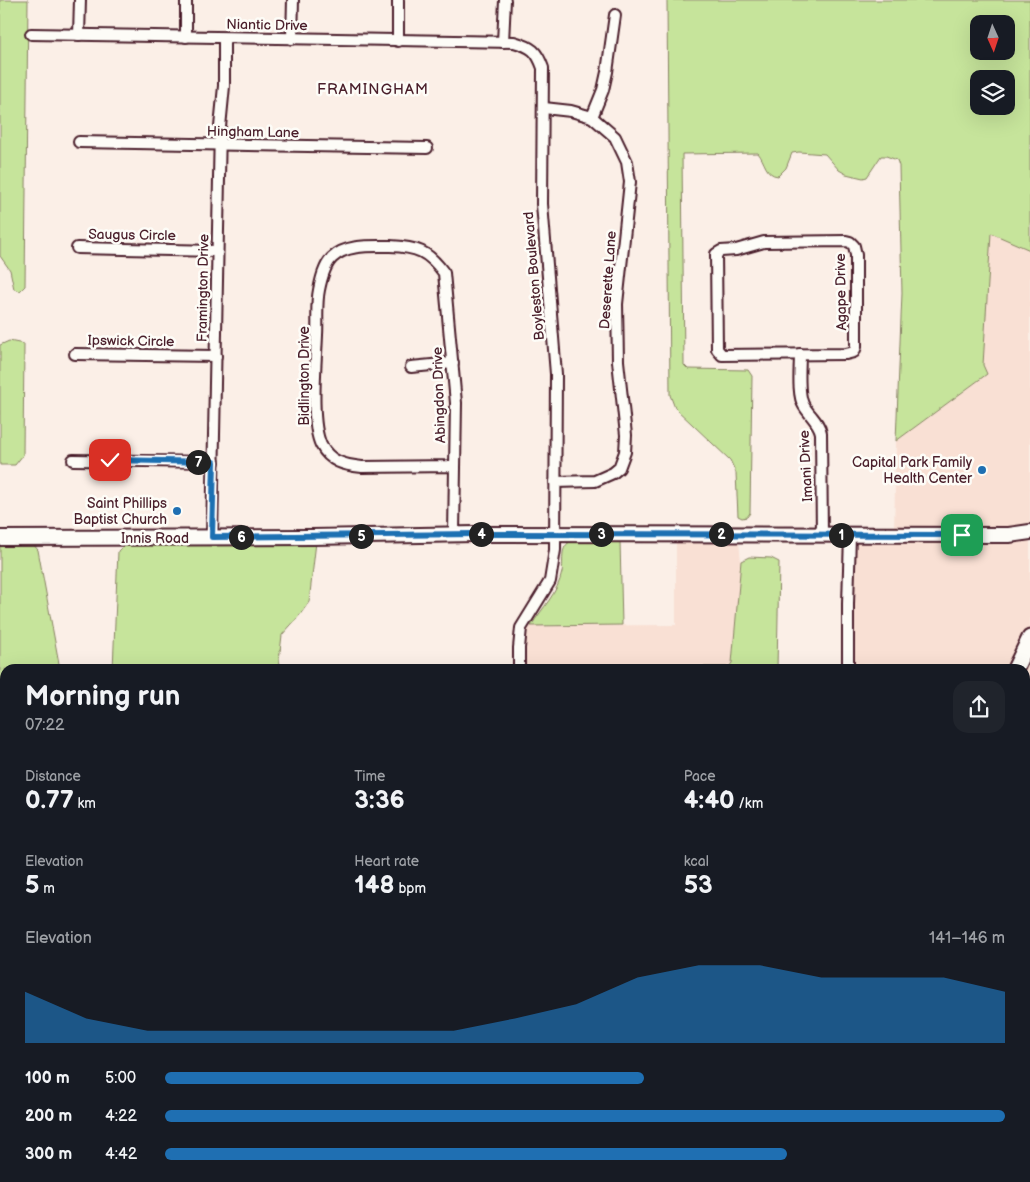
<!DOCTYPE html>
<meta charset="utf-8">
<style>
body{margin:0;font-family:"Balsamiq Sans",sans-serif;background:#20242c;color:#f1f3f6;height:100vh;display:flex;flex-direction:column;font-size:19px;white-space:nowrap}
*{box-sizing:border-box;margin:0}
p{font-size:16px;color:#9ea1a6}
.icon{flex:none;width:28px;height:28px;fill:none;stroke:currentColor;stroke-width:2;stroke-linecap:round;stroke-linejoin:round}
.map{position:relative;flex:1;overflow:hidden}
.sheet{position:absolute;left:0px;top:664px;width:1030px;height:519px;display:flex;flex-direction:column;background:#171b24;border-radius:15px 15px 0 0;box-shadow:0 5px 20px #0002}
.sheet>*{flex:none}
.needle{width:32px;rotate:177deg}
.buttons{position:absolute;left:970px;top:15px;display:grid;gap:10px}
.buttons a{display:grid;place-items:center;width:45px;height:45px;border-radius:10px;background:#171b24;box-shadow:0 5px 20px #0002;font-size:25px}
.pin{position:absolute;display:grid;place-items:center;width:42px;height:42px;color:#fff;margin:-21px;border-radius:10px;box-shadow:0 2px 8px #0006}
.km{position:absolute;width:25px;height:25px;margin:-12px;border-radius:50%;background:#222;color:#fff;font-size:14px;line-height:25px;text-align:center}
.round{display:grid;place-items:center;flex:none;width:52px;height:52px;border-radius:15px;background:#20242c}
.head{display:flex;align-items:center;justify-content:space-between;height:85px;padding:0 25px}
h1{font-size:28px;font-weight:700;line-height:38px}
.figures{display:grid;grid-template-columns:repeat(3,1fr);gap:8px;height:85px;padding:5px 25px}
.figures div{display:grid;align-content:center}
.figures b{font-size:25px;font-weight:700}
.figures small{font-size:14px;font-weight:400}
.figures p{font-size:14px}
.chart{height:140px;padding:10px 25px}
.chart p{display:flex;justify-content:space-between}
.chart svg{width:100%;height:90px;margin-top:5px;fill:#1f6fb2;opacity:.7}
ul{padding:0 25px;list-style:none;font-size:16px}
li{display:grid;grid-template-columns:80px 60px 1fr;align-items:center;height:38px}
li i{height:12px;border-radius:6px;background:#1f6fb2}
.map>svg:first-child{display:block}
</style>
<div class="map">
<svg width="1030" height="1182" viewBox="0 0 1030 1182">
<rect width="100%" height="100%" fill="#fbefe7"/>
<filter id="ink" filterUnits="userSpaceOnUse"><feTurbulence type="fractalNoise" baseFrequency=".02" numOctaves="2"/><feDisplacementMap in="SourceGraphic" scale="10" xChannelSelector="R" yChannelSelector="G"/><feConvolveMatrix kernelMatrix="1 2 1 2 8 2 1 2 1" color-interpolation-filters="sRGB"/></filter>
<g filter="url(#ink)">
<g fill="#f9e0d4">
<polygon points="991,232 1030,250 1030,839 1025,839 1025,669 893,669 892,664 853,664 855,532 894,532 896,441 987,374 983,365"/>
<polygon points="676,532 738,533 741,561 732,663 729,667 519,669 522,626 676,625"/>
<polygon points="1025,1002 1030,1002 1030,1182 552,1182 552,1178 1025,1178"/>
</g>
<g fill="#c6e49b" stroke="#888263" fill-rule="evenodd">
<polygon points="0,0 28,0 25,286 20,291 14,289 10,270 0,256"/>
<path d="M667,0H1030V250L991,233L983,365L987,374L896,441L902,293L899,166L897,160L886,156H881L867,177L863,178L846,174L839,170L825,154L799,152L792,153L786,168L778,176C765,175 765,161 758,153L682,154L684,365L688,369L748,370L752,376L750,513L747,517L742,518L738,516L736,473L730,460L675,408L670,395ZM979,24H1006V51H979ZM979,79H1006V106H979Z"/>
<polygon points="9,341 24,344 23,455 15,465 0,465 0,345"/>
<path d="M572,541H620L622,625L531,626C542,608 558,593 562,572C564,561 559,546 572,541Z"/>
<polygon points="316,542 309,602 299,616 282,635 278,669 113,669 118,551 123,546 141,543"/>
<polygon points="0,543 32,543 38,550 60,669 5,669 5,993 0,993"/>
<polygon points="749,557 771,558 779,562 777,669 675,669 675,667 729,667 732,663 741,561"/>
<rect x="1025" y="945" width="5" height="57"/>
</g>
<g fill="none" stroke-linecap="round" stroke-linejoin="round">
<g stroke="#4a1f2b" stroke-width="14">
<g id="street">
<path d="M31,34L514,42C532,47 537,51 543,68L542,204L556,374L555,550L550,581L521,628L519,648V669"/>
<polyline points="79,35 80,0"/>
<polyline points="186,37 186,0"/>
<polyline points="292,39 293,0"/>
<polyline points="398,41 398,0"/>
<polyline points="503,42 505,0"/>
<polyline points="544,108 571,111 592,117 615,137 627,162 630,182 617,304 618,361 626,435 625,452 619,468 613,473 595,481 555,482"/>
<polyline points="592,117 603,90 607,72 615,15"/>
<polyline points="79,142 427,148"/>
<polygon points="846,241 850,242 854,246 856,255 856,347 854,352 846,354 722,355 717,349 716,254 721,251 736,250 764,242"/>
<polyline points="77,248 217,251"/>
<polyline points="75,354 216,356"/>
<path d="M800,354C800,368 797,395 804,406C810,416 819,422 821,433L822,535"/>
<polyline points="411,367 453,363"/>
<polyline points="73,460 214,462"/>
<path d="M454,534L456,403L444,273C428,251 417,247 390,246C371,246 346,244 332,258C324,266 321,280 319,290C316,304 318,321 317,335C316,362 310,422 321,445C330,462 344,465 362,467L454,466"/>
<polyline points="212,537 220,127 224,86 224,39"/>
<polyline points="848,669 848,604 850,535"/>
<polyline points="0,1044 5,1044"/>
<polyline points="0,1153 5,1153"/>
<polyline points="19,1182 20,1178"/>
<polyline points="260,1182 260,1178"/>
<polyline points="418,1182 418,1178"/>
</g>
</g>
<g stroke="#4a1f2b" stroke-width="18">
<polyline id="secondary" points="0,538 313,537 474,534 1009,535 1030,532"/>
</g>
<g stroke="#4a1f2b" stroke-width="19">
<g id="primary">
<polyline points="1015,669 1030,638"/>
<polyline points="772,1182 774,1178"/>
</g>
</g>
<use href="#street" stroke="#fdfcf7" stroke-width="10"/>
<use href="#secondary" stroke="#fdfcf7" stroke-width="14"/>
<use href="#primary" stroke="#fdfcf7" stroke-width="15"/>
</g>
</g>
<g fill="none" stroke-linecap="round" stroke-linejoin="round" filter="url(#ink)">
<g stroke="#fff" stroke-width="10">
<polyline id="route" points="110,460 214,462 212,537 474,534 962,535"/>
</g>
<use href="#route" stroke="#1f6fb2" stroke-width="6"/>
</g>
<g fill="#1f6fb2" stroke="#fdfcf7" stroke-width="2">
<circle cx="982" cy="470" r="5"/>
<circle cx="177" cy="511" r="5"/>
</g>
<g text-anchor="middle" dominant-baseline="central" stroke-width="5" stroke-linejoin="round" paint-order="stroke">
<g font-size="14" fill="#4a1f2b" stroke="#fdfcf7">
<text transform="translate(267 25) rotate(1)">Niantic Drive</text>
<text transform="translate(253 132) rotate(1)">Hingham Lane</text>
<text transform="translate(132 235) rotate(1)">Saugus Circle</text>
<text transform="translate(534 276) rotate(-95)">Boyleston Boulevard</text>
<text transform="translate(608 280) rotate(-86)">Deserette Lane</text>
<text transform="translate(203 288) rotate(-89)">Framington Drive</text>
<text transform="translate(841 292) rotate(-91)">Agape Drive</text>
<text transform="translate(131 341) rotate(1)">Ipswick Circle</text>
<text transform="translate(304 376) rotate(-90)">Bidlington Drive</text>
<text transform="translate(439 395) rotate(-92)">Abingdon Drive</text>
<text transform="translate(806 466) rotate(-93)">Imani Drive</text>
<text x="155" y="538">Innis Road</text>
</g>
<g font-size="14" fill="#4a1f2b" stroke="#fdfcf7" text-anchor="end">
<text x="972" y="462">Capital Park Family<tspan x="972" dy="16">Health Center</tspan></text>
<text x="167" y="503">Saint Phillips<tspan x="167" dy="16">Baptist Church</tspan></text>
</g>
<g font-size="15" letter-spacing="1" fill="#4a1f2b" stroke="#fdfcf7">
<text x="373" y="89">FRAMINGHAM</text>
</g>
</g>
</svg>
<div class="buttons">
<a><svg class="needle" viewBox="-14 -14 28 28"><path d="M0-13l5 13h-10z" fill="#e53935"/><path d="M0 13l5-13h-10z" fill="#9ea1a6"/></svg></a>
<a><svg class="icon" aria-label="layers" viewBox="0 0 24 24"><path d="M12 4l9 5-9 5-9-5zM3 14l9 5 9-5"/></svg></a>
</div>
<div class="pin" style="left:962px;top:535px;background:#1e9e55"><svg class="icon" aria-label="arrive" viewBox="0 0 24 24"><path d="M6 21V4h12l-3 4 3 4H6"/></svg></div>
<div class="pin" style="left:110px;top:460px;background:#d93025"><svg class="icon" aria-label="check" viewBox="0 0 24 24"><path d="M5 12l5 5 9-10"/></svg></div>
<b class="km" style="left:841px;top:535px">1</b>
<b class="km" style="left:721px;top:534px">2</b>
<b class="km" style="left:601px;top:534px">3</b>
<b class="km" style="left:481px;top:534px">4</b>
<b class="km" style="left:361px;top:536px">5</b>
<b class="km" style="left:241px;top:537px">6</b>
<b class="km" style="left:198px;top:462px">7</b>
<section class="sheet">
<div class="head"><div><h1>Morning run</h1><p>07:22</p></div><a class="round"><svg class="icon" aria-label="share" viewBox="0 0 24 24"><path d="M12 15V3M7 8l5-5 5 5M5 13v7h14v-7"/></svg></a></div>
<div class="figures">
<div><p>Distance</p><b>0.77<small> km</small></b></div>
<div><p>Time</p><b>3:36</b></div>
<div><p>Pace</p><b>4:40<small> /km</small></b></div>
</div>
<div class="figures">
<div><p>Elevation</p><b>5<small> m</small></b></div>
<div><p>Heart rate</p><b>148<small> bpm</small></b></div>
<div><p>kcal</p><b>53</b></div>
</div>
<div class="chart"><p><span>Elevation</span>141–146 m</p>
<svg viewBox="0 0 160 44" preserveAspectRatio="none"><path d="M0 44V19L10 32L20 38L30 38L40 38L50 38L60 38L70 38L80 32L90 25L100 12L110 6L120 6L130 12L140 12L150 12L160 19V44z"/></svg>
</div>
<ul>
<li><b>100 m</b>5:00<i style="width:57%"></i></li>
<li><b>200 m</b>4:22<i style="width:100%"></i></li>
<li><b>300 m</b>4:42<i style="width:74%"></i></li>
</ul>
</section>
</div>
